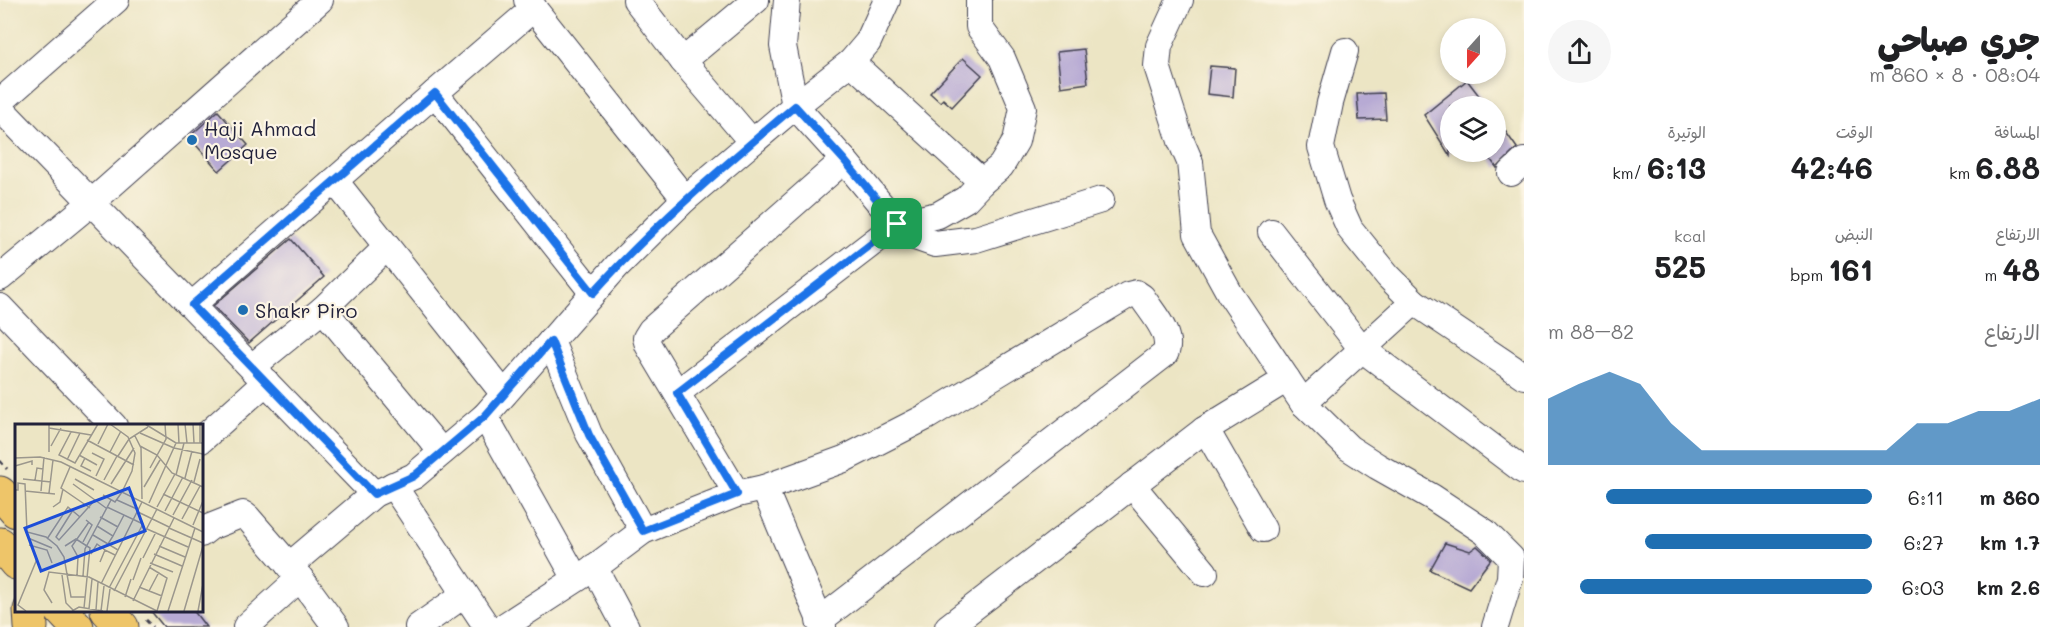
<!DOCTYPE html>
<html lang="ar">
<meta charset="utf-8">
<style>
body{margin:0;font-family:Mali,"Playpen Sans Arabic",sans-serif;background:#f6f6f6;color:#202124;direction:rtl;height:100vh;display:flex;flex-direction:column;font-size:22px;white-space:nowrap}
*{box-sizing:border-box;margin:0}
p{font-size:20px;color:#757577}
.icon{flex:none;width:33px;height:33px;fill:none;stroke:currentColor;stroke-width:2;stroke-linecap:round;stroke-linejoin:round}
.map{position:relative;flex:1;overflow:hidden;direction:ltr}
.sheet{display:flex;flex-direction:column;background:#fff;width:540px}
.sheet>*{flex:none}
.needle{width:39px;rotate:201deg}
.controls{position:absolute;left:1440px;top:18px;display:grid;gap:12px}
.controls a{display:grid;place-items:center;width:66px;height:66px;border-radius:50%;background:#fff;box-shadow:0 3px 9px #0003;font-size:30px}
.pin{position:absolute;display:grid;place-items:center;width:51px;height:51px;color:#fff;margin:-26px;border-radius:12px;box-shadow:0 3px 9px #0006}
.round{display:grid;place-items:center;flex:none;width:63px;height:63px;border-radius:32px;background:#f6f6f6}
.overview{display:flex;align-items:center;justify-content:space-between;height:102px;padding:0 24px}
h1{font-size:33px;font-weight:800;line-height:45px}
.stats{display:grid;grid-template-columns:repeat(3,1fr);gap:9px;height:102px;padding:6px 24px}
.stats div{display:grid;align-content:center}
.stats b{font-size:30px;font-weight:800}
.stats small{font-size:16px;font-weight:400}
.stats p{font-size:16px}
.chart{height:168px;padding:12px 24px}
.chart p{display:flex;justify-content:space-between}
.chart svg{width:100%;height:108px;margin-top:6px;fill:#1f6fb2;opacity:.7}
ul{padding:0 24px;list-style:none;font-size:20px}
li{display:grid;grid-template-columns:96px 72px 1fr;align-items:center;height:45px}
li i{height:15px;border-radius:8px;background:#1f6fb2}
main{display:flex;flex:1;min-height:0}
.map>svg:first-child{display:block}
</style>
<main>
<section class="sheet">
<div class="overview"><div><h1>جري صباحي</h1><p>08:04 · 8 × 860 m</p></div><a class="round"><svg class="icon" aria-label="share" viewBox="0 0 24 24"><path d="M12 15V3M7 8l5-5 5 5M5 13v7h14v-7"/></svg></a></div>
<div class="stats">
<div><p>المسافة</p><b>6.88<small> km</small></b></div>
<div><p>الوقت</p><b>42:46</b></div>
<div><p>الوتيرة</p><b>6:13<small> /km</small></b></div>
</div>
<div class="stats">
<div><p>الارتفاع</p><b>48<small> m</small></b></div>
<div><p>النبض</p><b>161<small> bpm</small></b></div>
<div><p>kcal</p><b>525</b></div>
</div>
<div class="chart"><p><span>الارتفاع</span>82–88 m</p>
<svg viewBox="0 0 160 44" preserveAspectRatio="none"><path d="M0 44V17L10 11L20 6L30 11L40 27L50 38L60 38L70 38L80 38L90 38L100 38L110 38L120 27L130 27L140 22L150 22L160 17V44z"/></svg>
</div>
<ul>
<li><b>860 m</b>6:11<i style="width:82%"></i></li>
<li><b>1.7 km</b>6:27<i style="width:70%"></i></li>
<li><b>2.6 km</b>6:03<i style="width:90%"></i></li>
</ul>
</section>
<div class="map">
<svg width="1524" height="627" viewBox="0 0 1524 627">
<rect width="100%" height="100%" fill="#fcf5e5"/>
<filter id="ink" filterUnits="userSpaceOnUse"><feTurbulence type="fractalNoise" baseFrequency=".0167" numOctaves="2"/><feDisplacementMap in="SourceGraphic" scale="12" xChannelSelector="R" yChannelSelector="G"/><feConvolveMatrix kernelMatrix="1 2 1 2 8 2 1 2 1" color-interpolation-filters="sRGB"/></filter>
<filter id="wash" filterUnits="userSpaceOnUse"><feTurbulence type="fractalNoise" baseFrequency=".008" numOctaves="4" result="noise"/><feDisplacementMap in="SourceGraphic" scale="24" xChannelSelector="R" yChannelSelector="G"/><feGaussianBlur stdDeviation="1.35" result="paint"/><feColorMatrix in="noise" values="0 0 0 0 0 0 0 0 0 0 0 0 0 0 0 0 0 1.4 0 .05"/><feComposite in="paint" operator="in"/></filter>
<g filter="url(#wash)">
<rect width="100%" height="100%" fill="#ece5c4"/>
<g id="blocks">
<g fill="#b7aad4">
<polygon points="1084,49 1088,83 1061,87 1057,52"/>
<polygon points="963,58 982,75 952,107 943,99 940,102 930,93"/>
<polygon points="1210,66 1235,68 1233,97 1207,94"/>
<polygon points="1467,80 1487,106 1450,106 1450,156 1424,115"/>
<polygon points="1384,93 1386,119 1359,120 1357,94"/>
<polygon points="218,111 248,145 219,171 189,137"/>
<polygon points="1496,118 1517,148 1497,168 1485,152 1496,152"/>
<polygon points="291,239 324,277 249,343 213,306"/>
<polygon points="1445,543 1470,551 1477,546 1491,559 1469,588 1430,570"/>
<polygon points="150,610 193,610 206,627 164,627"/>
</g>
</g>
</g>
<g filter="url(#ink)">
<use href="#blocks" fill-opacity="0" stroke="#403f50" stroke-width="1.5"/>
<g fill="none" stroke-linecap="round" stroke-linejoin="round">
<g stroke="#403f50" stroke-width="28">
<g id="minor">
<polyline points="527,0 685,199"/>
<polyline points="636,0 683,61 756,0"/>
<polyline points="787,0 783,46 795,106 844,160 897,224 915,237 935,244 976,239 1101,200"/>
<polyline points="1180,0 1159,46 1157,66 1181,141 1190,162 1197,234 1230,294 1303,403 1349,448 1377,466 1432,497 1485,532 1511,558 1510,578 1495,627"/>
<polyline points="534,8 435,93 593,293"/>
<polyline points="1345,51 1330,103 1321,147 1337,200 1350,229 1388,276 1414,302 1524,376"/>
<polyline points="683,61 752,142"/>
<polyline points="851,62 982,182"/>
<polyline points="0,102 116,0"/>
<polyline points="0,108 374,494"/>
<polyline points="1511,173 1524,161"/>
<polyline points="335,181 504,394"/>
<polyline points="1271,232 1362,349 1524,471"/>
<polyline points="0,278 91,203 320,0"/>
<polyline points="192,305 435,93"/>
<polyline points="0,307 114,426"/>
<polyline points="323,309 442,452"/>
<polyline points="551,341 589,434 643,531"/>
<polyline points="252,367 323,309 387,247"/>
<polyline points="677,393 897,224 938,215 966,199 982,182 1001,166 1016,141 1023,108 1002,58 979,27 979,0"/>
<polyline points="1303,403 1414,302"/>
<polyline points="485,416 576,579"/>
<polyline points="1204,430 1212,440 1263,529"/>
<polyline points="201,440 266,382"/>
<polyline points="393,485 487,627"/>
<polyline points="1132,485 1205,573"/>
<polyline points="764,488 823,627"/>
<polyline points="737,494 648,345 646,338 651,330 844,160"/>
<polyline points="201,534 210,527 243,514 248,518 300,578 336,627"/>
<polyline points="289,566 374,494 414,476 485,416 617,266 685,199 795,106 851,62 868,42 887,0"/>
<polyline points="594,567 626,627"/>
<polyline points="246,627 300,578"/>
<polyline points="418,627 465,594"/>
<path d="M503,627L595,567L643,531L737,494L764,488L844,459L926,417L1128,295L1136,293L1142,297C1152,313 1174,335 1165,354L819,621"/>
<polyline points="948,627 1204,430 1287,379"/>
</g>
</g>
<g stroke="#403f50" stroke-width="35">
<g id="major">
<polyline points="0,493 16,511"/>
<polyline points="0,544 16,563"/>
<polyline points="30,610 31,627"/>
<polyline points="61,610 77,627"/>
<polyline points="107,610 122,627"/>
</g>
</g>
<g stroke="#403f50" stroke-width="3" stroke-dasharray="4.5 4.5" stroke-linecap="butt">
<polyline points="0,461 7,469"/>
<polyline points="146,620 153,627"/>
</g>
<use href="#minor" stroke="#fff" stroke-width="26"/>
<use href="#major" stroke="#eec569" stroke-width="33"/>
</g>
</g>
<g fill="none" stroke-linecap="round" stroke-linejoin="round" filter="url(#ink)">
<g stroke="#fff" stroke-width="12">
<path id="route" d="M435,93L593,293C655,224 725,165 795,106L844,160L897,224L677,393L737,494L643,531L589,435L551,341L485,416L414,476L374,494L192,305Z"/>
</g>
<use href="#route" stroke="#1a73e8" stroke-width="8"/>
</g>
<g fill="#1f6fb2" stroke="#fcf5e5" stroke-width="2">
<circle cx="192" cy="140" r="6"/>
<circle cx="243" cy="310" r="6"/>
</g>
<g text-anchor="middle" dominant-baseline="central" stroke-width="4.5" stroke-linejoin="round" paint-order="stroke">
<g font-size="20" fill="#22223b" stroke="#fcf5e5" text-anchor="start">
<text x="204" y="128">Haji Ahmad<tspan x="204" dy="23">Mosque</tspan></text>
<text x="255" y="310">Shakr Piro</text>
</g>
</g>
<g transform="translate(15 424)">
<rect width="188" height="188" fill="#ece5c4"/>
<path fill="none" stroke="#9b978d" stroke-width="1.5" d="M34,0V28M95,0L113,13L120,29L117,47L107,68M130,0L161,19H188M163,0L164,19M170,0L172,19M178,0L179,19M185,0V19M34,4L76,11M56,8L44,31L60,39L83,0M125,9L159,24M120,12L126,24L127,75M72,16L119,41M83,20L93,0M36,22L46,4M125,22L142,31L157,49L188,63M159,24L188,30M95,28L106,7M77,29L89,35L81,52M64,31L82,41M103,32L114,15L133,3M0,34L25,33L46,38L188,108M70,34L66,42L76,47M52,36L65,9M0,42L17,37V41M55,43L46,64L75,84M135,44L151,15L150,0M161,51L169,19M170,54L177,27M8,55L36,58M60,55L79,66M20,56L22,44L28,45M89,56L102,32M179,58L185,35M58,60L91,84M96,60L119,24M129,63L145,36M0,66H3V59L10,60L12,108L31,113L42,122L49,133L56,173H70M10,67L40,70M26,67L29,33M34,69L38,36M148,70L188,89M88,71L100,78L107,68M102,76L124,86M134,79L161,19M38,83L45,78L48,65M92,83L128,100M142,83L160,50M58,86L41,113L44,116L80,76M150,87L168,53M123,88L154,103M158,91L177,56M85,93L103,103M167,95L185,62M178,101L188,77M82,102L98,112L93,120M154,104L188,119M132,105L173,123M78,111L103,126M98,112L109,91M13,114L37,124M32,115L53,83L65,93M68,118L77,101L71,96M14,121L32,126L37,139M50,122L61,115L75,124L69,184M144,122L170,133M76,130L82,120L90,126M139,130L167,142M128,134L141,108M85,138L90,126L100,131M135,139L158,148M134,143L152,154L142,187M47,151L51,179L58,186M62,151L63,133L57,122L74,98M68,152L70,125L96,76M118,156L126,134M86,160L127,78M124,163L147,172M94,164L128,100M99,167L142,85M134,167L144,148M110,173L116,155M118,177L159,94M37,179L29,166L34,148L74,153L142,187M74,185L77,155M81,186L83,158M11,187L3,181L22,135M57,187L64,183L88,187M86,187L89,162M92,187L95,165M153,187L180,104M169,187L188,122M183,187L188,160"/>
<path fill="#1d4ed8" fill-opacity="0.15" stroke="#1d4ed8" stroke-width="3" d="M114,64L130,107L26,147L10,104Z"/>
<rect width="188" height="188" fill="none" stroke="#22223b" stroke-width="3"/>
</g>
</svg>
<div class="controls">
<a><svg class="needle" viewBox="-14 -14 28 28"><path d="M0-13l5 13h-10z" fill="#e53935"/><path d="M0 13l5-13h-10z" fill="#757577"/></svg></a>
<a><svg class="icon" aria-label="layers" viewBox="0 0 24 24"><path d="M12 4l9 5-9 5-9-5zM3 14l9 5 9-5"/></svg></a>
</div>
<div class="pin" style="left:897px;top:224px;background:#1e9e55"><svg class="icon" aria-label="arrive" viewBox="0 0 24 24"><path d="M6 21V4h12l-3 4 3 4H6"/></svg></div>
</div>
</main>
